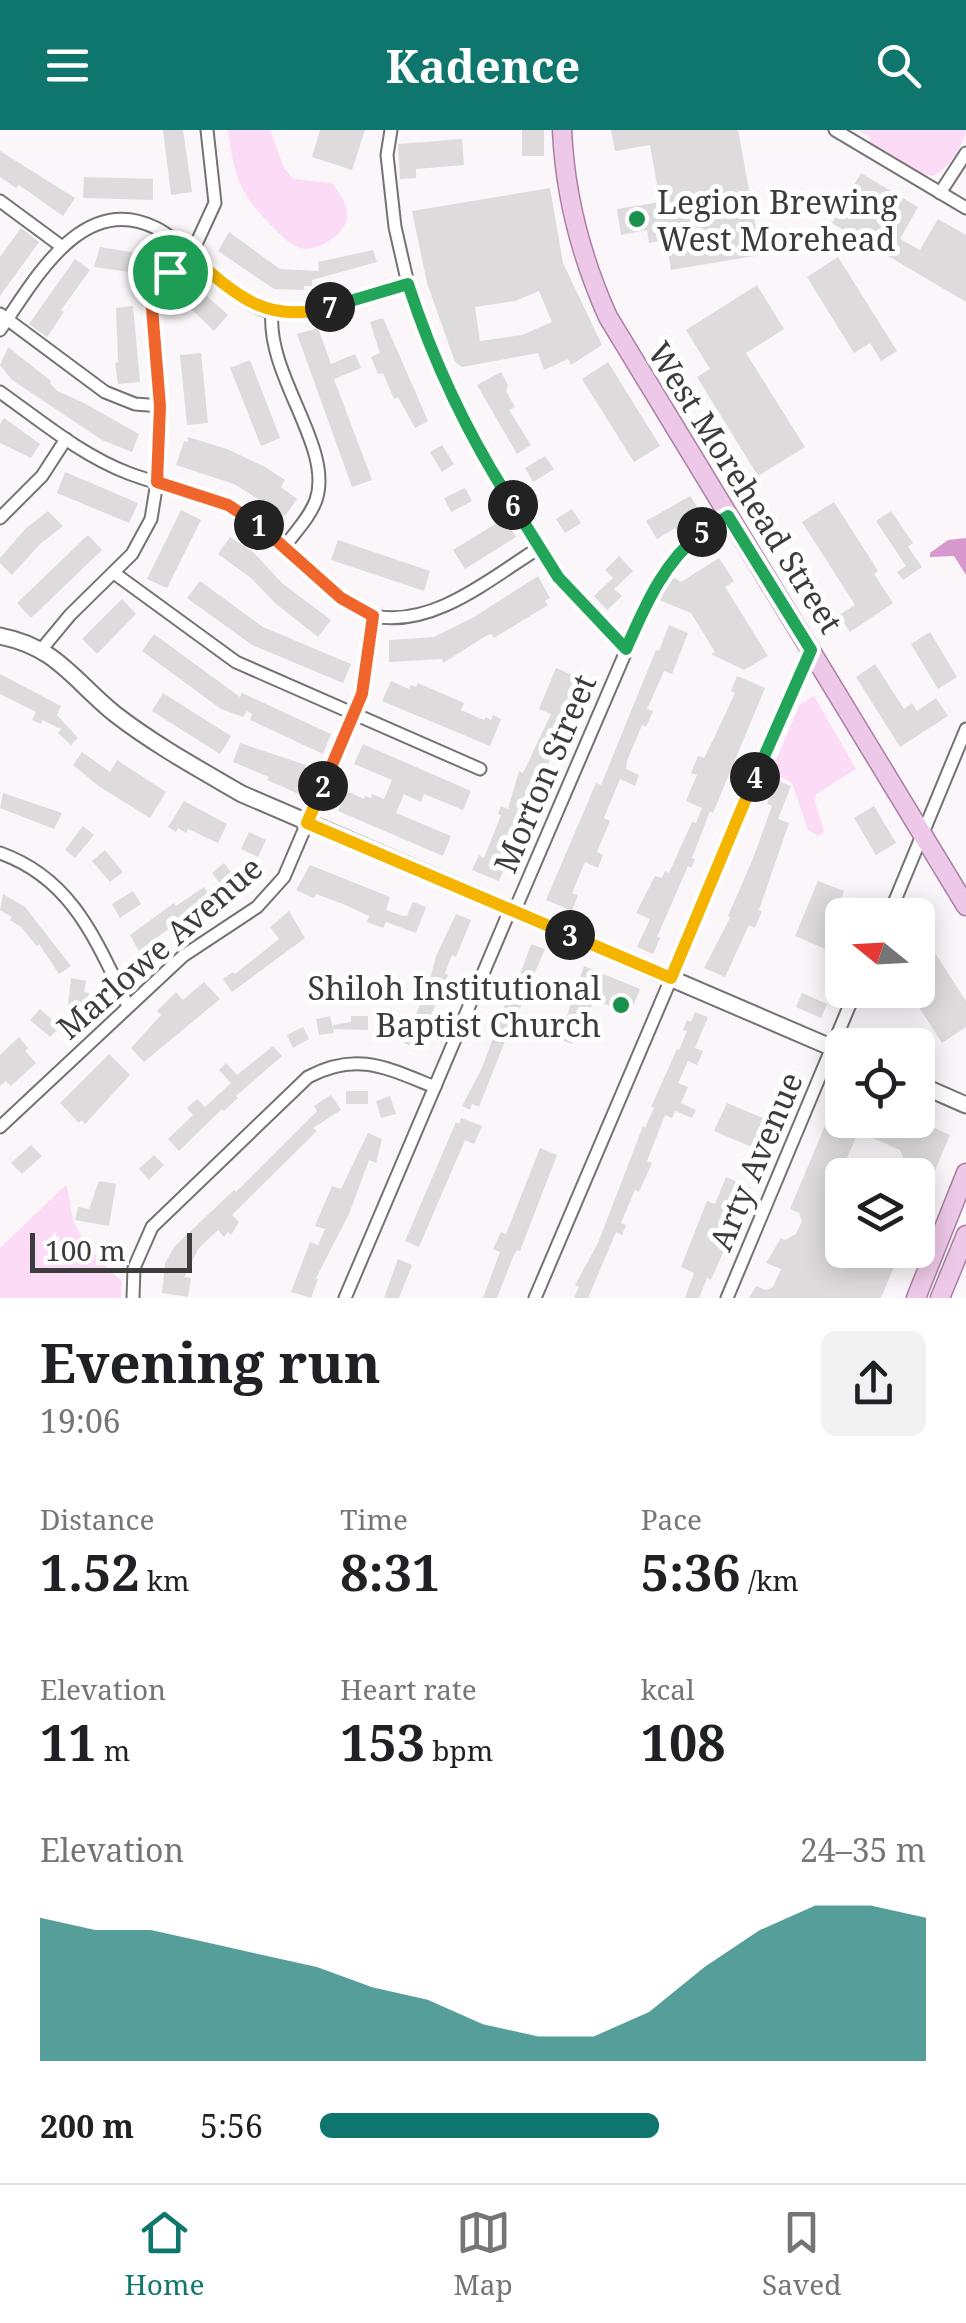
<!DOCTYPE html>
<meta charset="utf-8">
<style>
body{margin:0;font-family:"Noto Serif",serif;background:#f2f2f2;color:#202124;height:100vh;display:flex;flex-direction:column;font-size:38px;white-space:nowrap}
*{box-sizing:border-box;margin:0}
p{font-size:32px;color:#757577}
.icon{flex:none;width:55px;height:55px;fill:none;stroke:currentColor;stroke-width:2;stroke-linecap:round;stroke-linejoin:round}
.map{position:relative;height:1168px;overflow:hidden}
.details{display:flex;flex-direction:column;background:#fff;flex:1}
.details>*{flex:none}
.needle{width:65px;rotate:288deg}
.tools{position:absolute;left:825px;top:768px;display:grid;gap:20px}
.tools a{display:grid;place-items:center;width:110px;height:110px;border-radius:15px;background:#fff;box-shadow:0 5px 25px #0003;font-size:50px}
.scale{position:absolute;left:30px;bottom:25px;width:162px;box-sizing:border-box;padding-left:10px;border:5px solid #3d3c3d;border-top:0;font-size:28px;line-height:35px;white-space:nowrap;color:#3d3c3d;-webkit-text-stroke:8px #fff;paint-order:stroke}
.pin{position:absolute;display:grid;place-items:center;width:85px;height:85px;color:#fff;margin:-42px;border:5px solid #fff;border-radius:50%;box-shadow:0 2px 10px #0007}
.km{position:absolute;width:50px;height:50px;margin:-25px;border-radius:50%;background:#222;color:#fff;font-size:28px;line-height:50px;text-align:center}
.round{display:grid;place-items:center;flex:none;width:105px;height:105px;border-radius:15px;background:#f2f2f2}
.summary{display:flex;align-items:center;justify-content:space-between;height:170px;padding:0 40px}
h1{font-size:55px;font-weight:700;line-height:75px}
.metrics{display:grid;grid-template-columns:repeat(3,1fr);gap:15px;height:170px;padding:10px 40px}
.metrics div{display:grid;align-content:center}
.metrics b{font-size:50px;font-weight:700}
.metrics small{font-size:28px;font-weight:400}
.metrics p{font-size:28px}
.chart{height:280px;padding:20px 40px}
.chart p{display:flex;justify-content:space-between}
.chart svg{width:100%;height:180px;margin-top:10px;fill:#0f766e;opacity:.7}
ul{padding:0 40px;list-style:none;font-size:32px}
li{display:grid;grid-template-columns:160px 120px 1fr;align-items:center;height:75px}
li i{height:25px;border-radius:12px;background:#0f766e}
header{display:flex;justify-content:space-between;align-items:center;height:130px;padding:0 40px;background:#0f766e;color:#fff;font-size:45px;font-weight:700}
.tabs{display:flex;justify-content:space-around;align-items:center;height:140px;border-top:2px solid #e0e0e0;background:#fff;font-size:28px;color:#757577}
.tabs a{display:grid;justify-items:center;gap:5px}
.tabs .selected{color:#0f766e}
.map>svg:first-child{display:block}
</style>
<header><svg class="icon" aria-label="menu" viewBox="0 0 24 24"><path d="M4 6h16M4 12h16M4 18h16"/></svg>Kadence<svg class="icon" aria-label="search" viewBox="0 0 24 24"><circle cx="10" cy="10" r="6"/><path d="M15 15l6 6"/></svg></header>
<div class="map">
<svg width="966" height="1168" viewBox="0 0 966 1168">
<rect width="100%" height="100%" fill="#faf6f9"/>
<g fill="#fcdbf6">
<path d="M228,0H270L284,38L293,49L332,53C339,63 349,74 347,88C344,106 315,124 297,117C286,112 276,100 267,91C237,60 234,42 228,0Z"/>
<path d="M859,0H966C963,17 949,38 933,46L919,43L869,12L871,8Z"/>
<polygon points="814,566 856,639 816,664 814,668 824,702 818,706 808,700 792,653 771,642 800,574"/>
<path d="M66,1055C71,1067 70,1084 75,1094C82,1111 107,1140 122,1151L121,1168H0V1118Z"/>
</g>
<polygon fill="#d798cd" points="966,408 966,445 954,426 930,427 930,423 948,410"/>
<g fill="#dedbdd" fill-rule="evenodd">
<polygon points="163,0 183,0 192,62 171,65"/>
<polygon points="320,0 365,0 352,40 312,27"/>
<rect x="522" y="0" width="22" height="26"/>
<polygon points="611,0 738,0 761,125 671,140 666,110 649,113 647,100 621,105 617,79 660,72 650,15 615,21"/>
<polygon points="462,9 464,35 416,39 416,48 400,49 398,14"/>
<polygon points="0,21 75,68 63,86 19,55 16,58 0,47"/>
<polygon points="861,43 918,77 900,109 920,120 938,89 966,105 966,172 832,93"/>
<polygon points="84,47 153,49 153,70 83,68"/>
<path d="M550,58L563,133L602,215L571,235L568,229L544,240L538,223L462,237L455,232L427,153L412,81ZM539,161L552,192L522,205L480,211L475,177L515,171Z"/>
<polygon points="21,98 39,112 0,166 0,127"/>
<polygon points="229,102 280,139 319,141 318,132 373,120 377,132 312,150 312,156 304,156 304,160 274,159 218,121"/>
<polygon points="100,117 155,126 150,145 94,137"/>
<polygon points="838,127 897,221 881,231 870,213 854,223 807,147"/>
<polygon points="75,129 90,140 61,180 64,182 47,207 29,194"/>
<polygon points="757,155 784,199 746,223 805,317 758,346 697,247 710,239 686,200"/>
<polygon points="196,156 228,185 214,201 183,171"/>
<polygon points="133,176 140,252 118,254 115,233 118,232 116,178"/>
<polygon points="383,188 428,291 415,298 398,267 394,269 383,243 378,244 371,227 380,223 370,192"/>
<polygon points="318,198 331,234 355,224 361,238 334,249 372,350 352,357 297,204"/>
<polygon points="8,217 51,251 50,253 57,261 82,272 139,304 132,322 102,310 12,250 0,235"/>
<polygon points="201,223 208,293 187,295 180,225"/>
<polygon points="250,230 280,308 261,316 230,238"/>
<polygon points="608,232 660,316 634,332 582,249"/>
<polygon points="501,242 508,255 506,261 515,277 509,280 531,315 517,324 477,255"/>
<polygon points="4,288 40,314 31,328 0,313 0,294"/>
<polygon points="188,307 227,319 265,337 285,350 281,357 297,369 285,386 234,354 176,335 184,311 188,312"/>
<polygon points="442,315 454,334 442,342 430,322"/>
<polygon points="545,326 554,339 533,352 525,338"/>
<polygon points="65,342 138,373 129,393 57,363"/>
<polygon points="465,358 472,371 451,382 444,368"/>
<polygon points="690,366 704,388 679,403 675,398 657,409 646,391"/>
<polygon points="834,372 878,441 874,444 893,473 850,502 839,485 855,475 802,392"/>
<polygon points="572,379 581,393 565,403 556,389"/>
<polygon points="181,380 201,390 167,458 147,449"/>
<polygon points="48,381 63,396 40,414 12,445 0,433 0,428 26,398"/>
<polygon points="891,381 913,413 908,417 922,437 903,450 897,442 906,436 876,391"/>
<polygon points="505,388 516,407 465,439 453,420"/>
<polygon points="88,405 102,420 31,488 17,473"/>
<polygon points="230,407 253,422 282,453 331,490 318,507 275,473 251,448 218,424"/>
<polygon points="338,410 430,441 424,461 331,430"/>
<polygon points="619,426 633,441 614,459 622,466 607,480 594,466 613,448 605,440"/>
<polygon points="719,428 734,451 725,457 768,526 744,540 711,524 715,522 691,483 659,470 673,447 681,452"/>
<polygon points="538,446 550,468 545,471 548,475 494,508 491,504 486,506 443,533 442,529 389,532 389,510 434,507 474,487"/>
<polygon points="200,451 263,497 351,534 343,553 252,515 187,468"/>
<polygon points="122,469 136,484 97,524 82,509"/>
<polygon points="669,495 688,503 672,544 664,541 647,579 653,581 646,597 642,595 627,631 626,639 639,645 635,656 620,649 604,688 610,691 597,722 603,725 598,738 585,732 572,763 578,765 572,781 546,770 596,653 601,655 656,520 659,521"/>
<polygon points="930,502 957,547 938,559 911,514"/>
<polygon points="154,504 240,567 242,563 331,604 323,624 250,590 252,584 247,581 243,587 221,579 142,521"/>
<polygon points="875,534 904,579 912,573 917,581 936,568 948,586 900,617 856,547"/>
<polygon points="556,538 584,550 566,590 563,589 555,608 558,610 499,751 472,740 479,725 484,728 501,685 498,684 501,676 508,679 519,641 523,643 551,584 539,579"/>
<polygon points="0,544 61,576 57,585 78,608 71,615 58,603 61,599 42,590 41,594 32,590 36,582 0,564"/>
<polygon points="737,546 765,558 713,683 710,681 692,728 695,729 691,738 688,736 657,807 660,808 653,824 637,817 650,789 636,783 655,746 662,748 665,741 669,743 692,692 696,693 702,678 686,671 697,645 691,643 698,626 704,628 716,604 735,563 731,561"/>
<polygon points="391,551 409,559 411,555 416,557 418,553 464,573 461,580 484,590 486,587 491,590 493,585 501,589 490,616 382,571"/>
<polygon points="163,563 231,606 220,624 152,581"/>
<polygon points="240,613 306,635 304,640 310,642 301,665 267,650 269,647 233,632"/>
<polygon points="363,614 471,661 463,680 424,664 421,672 404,664 396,683 451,706 443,726 338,681 346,661 364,669 365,666 371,668 372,664 384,669 392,650 354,634"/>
<polygon points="82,622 110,642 117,630 166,662 150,688 100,657 73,635"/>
<polygon points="776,650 791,656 778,689 789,693 759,780 762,781 755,798 749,795 725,847 704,838 730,788 728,786 752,731 772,676 767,674"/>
<polygon points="3,663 62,683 54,699 0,678"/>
<polygon points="184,671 227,694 218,713 188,699 186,703 178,698 176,702 168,697"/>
<polygon points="874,676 896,713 876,725 854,688"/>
<polygon points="83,696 94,705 75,728 65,720"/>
<polygon points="249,702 266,710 258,727 241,719"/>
<polygon points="105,720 123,742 110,752 92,731"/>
<polygon points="224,733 241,756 229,765 212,743"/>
<polygon points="310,735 390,767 386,780 403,786 407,786 413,772 426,777 416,803 386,792 383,798 367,792 369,786 343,774 316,764 314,768 296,760"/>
<polygon points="818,751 844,761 831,793 842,798 842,826 795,806"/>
<polygon points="204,757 212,770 192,784 191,782 139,821 130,805 174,773 176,776"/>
<polygon points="133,761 141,774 120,788 112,774"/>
<polygon points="3,764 25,777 71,836 59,844 39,814 37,816 21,797 10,790 12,787 0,780"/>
<polygon points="289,781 305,808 232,862 223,849 233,842 235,844 279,809 270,797"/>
<polygon points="456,784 471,790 456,827 452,825 445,843 448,845 417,918 404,913 428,856 436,826"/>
<polygon points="928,812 966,871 966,897 942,913 908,860 918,860 918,818"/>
<polygon points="531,814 545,819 532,849 535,850 513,891 479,977 472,974 470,980 462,976 482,938 506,872 510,873"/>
<polygon points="584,836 640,859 630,884 594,870 586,890 603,897 597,912 576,904 572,914 559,909"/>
<polygon points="71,848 86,851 84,862 89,863 87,874 83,873 82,877 68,875"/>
<polygon points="204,852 220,869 144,932 131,918 161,885 157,881 176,862 183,870"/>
<polygon points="802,863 827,874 821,888 796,877"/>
<polygon points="40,879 60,897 50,907 30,890"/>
<polygon points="695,882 708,887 695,918 703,921 697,935 688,931 678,953 688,957 681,973 696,980 692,988 675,981 672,988 665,985 647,1031 652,1033 639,1062 635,1060 621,1093 626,1095 622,1105 616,1102 588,1168 574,1168 579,1157 575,1155 598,1113 643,996 645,998 654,978 651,977 677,919 679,920 687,901 683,900 687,890 691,892"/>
<polygon points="330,886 334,903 319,905 316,889"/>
<polygon points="351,886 368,886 368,900 333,899 333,895 351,892"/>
<polygon points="303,897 309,909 293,918 287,905"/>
<polygon points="19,907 28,918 25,921 36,933 11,956 6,951 0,956 0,925"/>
<polygon points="273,916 282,926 236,966 238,968 224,981 222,979 179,1021 168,1009 193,985 187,978 197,969 205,977 231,953 219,940 226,933 237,945"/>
<polygon points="109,924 130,945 85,994 82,990 79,993 60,973"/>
<polygon points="842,955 842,990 917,990 950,1005 918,1081 918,1045 896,1045 904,1029 900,1020 864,1004 856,1007 835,1056 842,1066 842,1120 901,1120 881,1168 749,1168 756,1156 766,1160 773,1157 781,1139 766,1133 781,1108 785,1110 796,1104 802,1091 799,1083 790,1079"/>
<rect x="346" y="961" width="22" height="13"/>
<polygon points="331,965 341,980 313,998 317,1001 232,1085 239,1092 231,1105 228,1102 224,1107 218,1100 199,1118 184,1147 191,1148 188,1167 162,1163 165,1133 175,1116 234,1060 236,1062 317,981 314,976"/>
<polygon points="390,966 396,984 381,988 376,971"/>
<polygon points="727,973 772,992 759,1020 714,1001"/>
<polygon points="461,988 482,996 474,1014 465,1010 419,1117 405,1111 456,992 459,994"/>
<polygon points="368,1003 382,1009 376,1033 369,1030 349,1084 316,1148 318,1149 311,1168 291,1162 310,1112 318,1115 325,1099 315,1096 332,1056 341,1059"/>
<polygon points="31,1015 42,1026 22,1044 11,1033"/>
<polygon points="540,1018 557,1025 520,1121 517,1120 513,1127 497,1168 483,1168 500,1122 493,1119 501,1102 506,1104"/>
<polygon points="154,1025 164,1035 149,1050 139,1039"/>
<polygon points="726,1047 751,1058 711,1150 707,1148 699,1168 685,1168 694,1143 681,1137 707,1071 715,1074"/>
<polygon points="99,1051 116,1054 109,1096 75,1090 78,1077 89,1079"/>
<polygon points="398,1129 412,1135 399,1168 384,1168"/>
</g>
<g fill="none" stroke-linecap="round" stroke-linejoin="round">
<g stroke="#757275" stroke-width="15">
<g id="minor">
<polyline points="391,0 387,25 395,97 408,154 446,258 466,298 557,447 627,519"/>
<polyline points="835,0 966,78"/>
<polyline points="940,63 966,23"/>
<polyline points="0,71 61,116"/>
<path d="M272,182C266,246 334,317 316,370C310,387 296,401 285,416"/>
<polyline points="0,184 105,262 135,274 161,276"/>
<path d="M0,200C35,150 82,61 156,98C174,107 189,124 203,137C223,154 246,178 273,182C317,189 367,166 408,154"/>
<path d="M0,262C41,291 81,325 128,343C169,359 212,363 249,388C285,412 335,477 374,486C434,498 492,447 539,418"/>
<polyline points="0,388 42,346 66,309"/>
<polyline points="114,443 236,532 480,639"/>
<polyline points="41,520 70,485 132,424 151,389 157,352 161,276 152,178 159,158 197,112 215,73 207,0"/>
<path d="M0,723C73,749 96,811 128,876"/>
<path d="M514,782L651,463C669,429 695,406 728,385"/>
<polyline points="889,785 966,599"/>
<polyline points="0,997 183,826 257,777 284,747 362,564 373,486"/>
<path d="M133,1168L134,1138L152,1097L308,947C357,921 387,938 435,957"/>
<polyline points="345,1168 510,780"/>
<polyline points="535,1168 811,520"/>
<polyline points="727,1168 856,860"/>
</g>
</g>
<g stroke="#757275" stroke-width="19">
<g id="tertiary">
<path d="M0,506C57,517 74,551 115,584C155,615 199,639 242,664L842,922"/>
<polyline points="918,954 966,975"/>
</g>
</g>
<g stroke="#a980a2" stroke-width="21">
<g id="primary">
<path d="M562,0C565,66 581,127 608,187L966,776"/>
<polyline points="916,1168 966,1043"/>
<polyline points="940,1168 966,1105"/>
</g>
</g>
<use href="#minor" stroke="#fff" stroke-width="11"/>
<use href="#tertiary" stroke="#fff" stroke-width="15"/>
<use href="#primary" stroke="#eec8e8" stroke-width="18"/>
</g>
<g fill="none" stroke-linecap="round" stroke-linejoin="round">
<g stroke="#fff" stroke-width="20">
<polyline id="split-1" points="170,142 152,178 160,276 157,352 228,375 259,395"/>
</g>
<g stroke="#fff" stroke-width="20">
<polyline id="split-2" points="259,395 341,468 373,486 362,564 323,656"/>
</g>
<g stroke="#fff" stroke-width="20">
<polyline id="split-3" points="323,656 307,693 570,805"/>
</g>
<g stroke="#fff" stroke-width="20">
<polyline id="split-4" points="570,805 671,848 755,647"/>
</g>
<g stroke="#fff" stroke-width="20">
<polyline id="split-5" points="702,402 728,386 811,520 755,647"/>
</g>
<g stroke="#fff" stroke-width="20">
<path id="split-6" d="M513,375L558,447L626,519C646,474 663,433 702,402"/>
</g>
<g stroke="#fff" stroke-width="20">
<path id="split-7" d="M330,177L408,154C434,234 467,304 513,375"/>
</g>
<g stroke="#fff" stroke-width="20">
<path id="split-8" d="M170,142L187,122C233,162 264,196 330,177"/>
</g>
<use href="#split-1" stroke="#f0652b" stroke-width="12"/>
<use href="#split-2" stroke="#f0652b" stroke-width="12"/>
<use href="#split-3" stroke="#f5b400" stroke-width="12"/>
<use href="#split-4" stroke="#f5b400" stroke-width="12"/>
<use href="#split-5" stroke="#22a559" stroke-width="12"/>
<use href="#split-6" stroke="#22a559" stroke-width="12"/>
<use href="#split-7" stroke="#22a559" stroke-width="12"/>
<use href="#split-8" stroke="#f5b400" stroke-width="12"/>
</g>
<g fill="#19914d" stroke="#fff" stroke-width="4">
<circle cx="637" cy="89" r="10"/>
<circle cx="621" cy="875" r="10"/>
</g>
<g text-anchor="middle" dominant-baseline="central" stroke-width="10" stroke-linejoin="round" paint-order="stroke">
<g font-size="32" fill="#3d3c3d" stroke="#fff" text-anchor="start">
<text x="657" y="71">Legion Brewing<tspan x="657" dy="37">West Morehead</tspan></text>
<text x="601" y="857" text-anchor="end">Shiloh Institutional<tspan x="601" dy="37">Baptist Church</tspan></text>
</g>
<g font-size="32" fill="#3d3c3d" stroke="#fff">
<text transform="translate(746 357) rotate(58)">West Morehead Street</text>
<text transform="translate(544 643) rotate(-67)">Morton Street</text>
<text transform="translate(159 817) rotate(-41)">Marlowe Avenue</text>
<text transform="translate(755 1031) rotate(-67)">Arty Avenue</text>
</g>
</g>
</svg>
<div class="tools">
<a><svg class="needle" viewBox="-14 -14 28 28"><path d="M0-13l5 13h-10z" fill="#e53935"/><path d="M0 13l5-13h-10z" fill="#757577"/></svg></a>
<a><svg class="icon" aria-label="locate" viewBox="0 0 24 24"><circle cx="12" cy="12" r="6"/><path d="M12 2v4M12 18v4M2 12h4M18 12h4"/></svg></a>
<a><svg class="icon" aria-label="layers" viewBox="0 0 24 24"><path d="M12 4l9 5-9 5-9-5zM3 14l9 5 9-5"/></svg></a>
</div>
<div class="scale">100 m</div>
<div class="pin" style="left:170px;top:142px;background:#1e9e55"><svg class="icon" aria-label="arrive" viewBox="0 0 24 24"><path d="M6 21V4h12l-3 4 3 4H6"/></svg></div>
<b class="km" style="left:259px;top:395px">1</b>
<b class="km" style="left:323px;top:656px">2</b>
<b class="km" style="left:570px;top:805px">3</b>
<b class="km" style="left:755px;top:647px">4</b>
<b class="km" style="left:702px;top:402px">5</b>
<b class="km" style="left:513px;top:375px">6</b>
<b class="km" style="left:330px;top:177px">7</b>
</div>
<section class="details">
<div class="summary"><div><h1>Evening run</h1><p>19:06</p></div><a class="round"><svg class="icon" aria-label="share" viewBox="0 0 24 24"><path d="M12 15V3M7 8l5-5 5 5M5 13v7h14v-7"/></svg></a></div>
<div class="metrics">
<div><p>Distance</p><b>1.52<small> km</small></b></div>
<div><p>Time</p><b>8:31</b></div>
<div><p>Pace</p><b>5:36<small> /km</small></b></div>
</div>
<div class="metrics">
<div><p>Elevation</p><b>11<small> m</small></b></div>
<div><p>Heart rate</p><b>153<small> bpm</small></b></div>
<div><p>kcal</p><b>108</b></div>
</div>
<div class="chart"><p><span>Elevation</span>24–35 m</p>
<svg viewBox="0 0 160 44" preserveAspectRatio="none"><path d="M0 44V9L10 12L20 12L30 15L40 18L50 21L60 26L70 29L80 35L90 38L100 38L110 32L120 21L130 12L140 6L150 6L160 9V44z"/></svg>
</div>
<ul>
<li><b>200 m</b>5:56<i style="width:56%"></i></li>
</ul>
</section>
<nav class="tabs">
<a class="selected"><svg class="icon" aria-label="home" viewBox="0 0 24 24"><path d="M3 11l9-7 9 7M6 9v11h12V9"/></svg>Home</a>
<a><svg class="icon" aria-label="map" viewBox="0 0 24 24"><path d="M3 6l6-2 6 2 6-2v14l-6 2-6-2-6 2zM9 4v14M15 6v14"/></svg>Map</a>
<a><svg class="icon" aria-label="saved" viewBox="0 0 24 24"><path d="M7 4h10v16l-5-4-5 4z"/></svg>Saved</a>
</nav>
